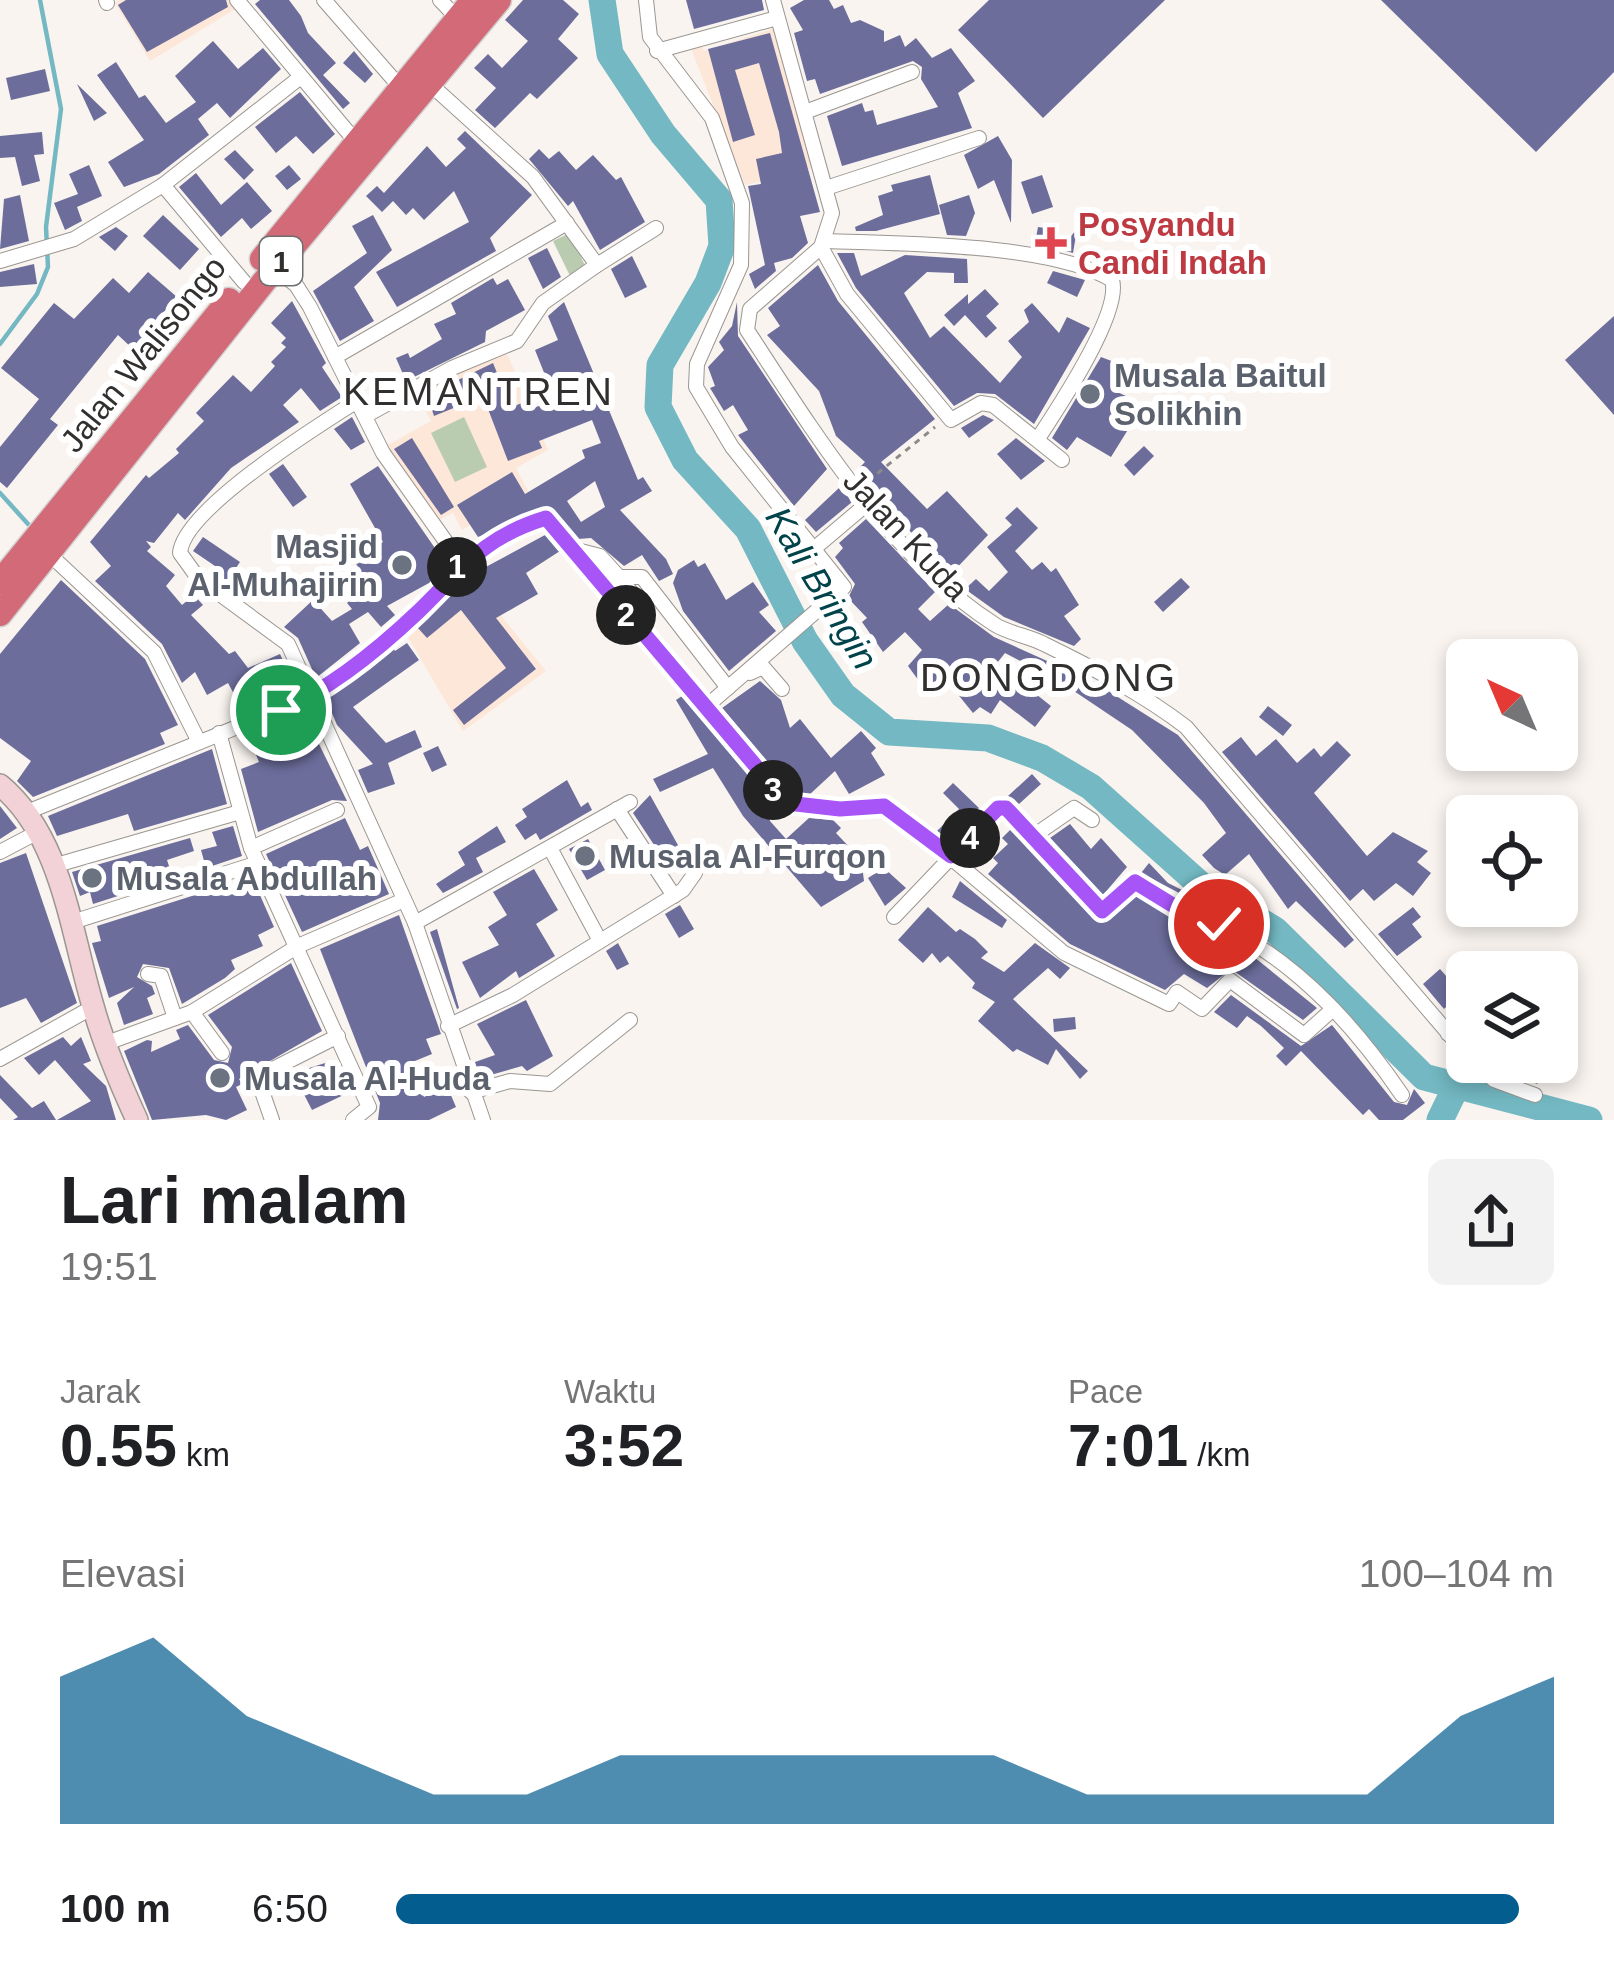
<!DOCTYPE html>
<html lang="id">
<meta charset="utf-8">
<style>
body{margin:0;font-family:Helvetica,sans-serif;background:#f2f2f2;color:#202124;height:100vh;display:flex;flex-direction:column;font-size:45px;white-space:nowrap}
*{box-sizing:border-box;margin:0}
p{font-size:39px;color:#757577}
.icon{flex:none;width:66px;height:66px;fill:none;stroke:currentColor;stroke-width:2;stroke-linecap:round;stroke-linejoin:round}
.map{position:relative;height:1120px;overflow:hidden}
.details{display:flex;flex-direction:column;background:#fff;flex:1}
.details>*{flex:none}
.needle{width:78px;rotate:316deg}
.buttons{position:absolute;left:1446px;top:639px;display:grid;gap:24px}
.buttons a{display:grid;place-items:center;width:132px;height:132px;border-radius:18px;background:#fff;box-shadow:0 6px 18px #0003;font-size:60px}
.pin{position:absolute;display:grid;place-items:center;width:102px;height:102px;color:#fff;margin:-51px;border:6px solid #fff;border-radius:50%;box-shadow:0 3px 12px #0007}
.km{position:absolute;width:60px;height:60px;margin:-30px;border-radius:50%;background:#222;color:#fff;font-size:33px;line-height:60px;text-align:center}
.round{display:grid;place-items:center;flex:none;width:126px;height:126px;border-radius:18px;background:#f2f2f2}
.overview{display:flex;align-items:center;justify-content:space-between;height:204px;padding:0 60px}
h1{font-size:66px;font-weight:700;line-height:90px}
.stats{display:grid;grid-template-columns:repeat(3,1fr);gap:18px;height:204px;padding:12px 60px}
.stats div{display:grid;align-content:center}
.stats b{font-size:60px;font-weight:700}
.stats small{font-size:33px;font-weight:400}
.stats p{font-size:33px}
.chart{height:336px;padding:24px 60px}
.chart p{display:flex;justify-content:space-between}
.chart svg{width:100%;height:216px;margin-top:12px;fill:#045d8f;opacity:.7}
ul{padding:0 60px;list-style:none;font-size:39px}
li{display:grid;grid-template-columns:192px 144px 1fr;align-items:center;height:90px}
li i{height:30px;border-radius:15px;background:#045d8f}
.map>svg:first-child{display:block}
</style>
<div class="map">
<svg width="1614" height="1120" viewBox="0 0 1614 1120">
<rect width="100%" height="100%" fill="#f9f4ef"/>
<g fill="#fde7d9">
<polygon points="119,0 232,0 237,8 150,61 115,3"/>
<polygon points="775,28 818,167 745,185 691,49 701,45 704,51"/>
<polygon points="503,344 548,450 516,468 528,491 462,530 453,513 431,524 386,446 431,421 415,391"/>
<polygon points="467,574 546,671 463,731 402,627"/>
</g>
<g fill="#b9ccb0">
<polygon points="570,233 587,270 571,278 553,241"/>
<polygon points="464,417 487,467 455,482 431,433"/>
</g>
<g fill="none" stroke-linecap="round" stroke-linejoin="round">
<g stroke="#73b8c2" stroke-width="4.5">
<polyline points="0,344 37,294 48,267 46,227 61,109 40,0"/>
<polyline points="0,493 28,524"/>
</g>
<g stroke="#73b8c2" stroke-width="27">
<polyline points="602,0 610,54 663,134 719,200 722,246 708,283 660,365 658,407 685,460 748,529 805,641 843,695 889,732 988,738 1042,758 1091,787 1203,887 1275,930 1424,1077 1589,1120"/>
<polyline points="1440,1120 1457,1085"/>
</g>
</g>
<g fill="#6c6d9b" fill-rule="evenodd">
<polygon points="126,0 226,0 228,7 147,52 118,5"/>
<polygon points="260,0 289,0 301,16 308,33 336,63 323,75 350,103 343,109 255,4"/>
<polygon points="523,0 563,0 579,14 558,39 578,58 537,99 530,93 495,128 475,110 496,88 474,68 488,54 502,68 528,41 505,20"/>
<polygon points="686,0 762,0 764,10 694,29"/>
<polygon points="804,0 829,0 834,9 843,5 851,23 860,20 884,31 884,42 900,35 905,47 916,38 932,58 951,48 975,81 958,93 972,128 842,166 827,116 862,103 865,112 873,110 877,125 938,107 921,79 922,67 913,61 820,94 815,79 807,81 794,33 803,30 790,8"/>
<polygon points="989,0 1165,0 1043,118 958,30"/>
<polygon points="1381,0 1614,0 1614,72 1536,152"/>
<polygon points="770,33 820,212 800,216 808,243 792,258 774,263 776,271 755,289 749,274 765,265 748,186 761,184 756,159 782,153 779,132 759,63 735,70 755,135 733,142 708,49"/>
<polygon points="213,41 238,69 263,48 281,69 230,118 217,103 198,119 209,135 159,174 124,187 108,162 144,140 97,75 116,62 139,98 145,95 166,123 196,102 175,76"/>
<polygon points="354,51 373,74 365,83 343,63"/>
<polygon points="45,69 50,91 11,100 6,78"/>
<polygon points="77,84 107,113 94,121"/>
<polygon points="300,92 335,134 313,154 296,136 276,153 255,127"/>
<polygon points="465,131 532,195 490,238 496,251 397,307 376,272 469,222 454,191 424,220 413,208 406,215 393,201 382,212 366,196 377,186 384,193 427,146 446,167 466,148 457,139"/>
<polygon points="42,132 44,154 34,155 40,181 22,186 15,157 0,158 0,136"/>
<polygon points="998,136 1012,160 1011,223 994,180 978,189 964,155"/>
<polygon points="539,149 549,159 559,151 576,170 593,155 616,180 621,177 645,222 600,250 573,201 568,206 529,159"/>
<polygon points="235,150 254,170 244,180 224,159"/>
<polygon points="89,165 102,196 77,207 82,221 65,230 54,203 78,194 69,174"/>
<polygon points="289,165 301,179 287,190 275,176"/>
<polygon points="196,173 221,205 247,182 272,211 251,229 242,218 221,237 179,187"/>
<polygon points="930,175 940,214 876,231 856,231 855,227 883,215 878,196 893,191 891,185"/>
<polygon points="1042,175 1053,207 1032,214 1021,182"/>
<polygon points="20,195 29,241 0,249 4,199"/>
<polygon points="969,195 975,213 966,236 947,235 939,205"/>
<polygon points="163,215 199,249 180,270 143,236"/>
<polygon points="373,215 392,250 354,287 374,321 340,341 313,291 367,253 352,226"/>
<polygon points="116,227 128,236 115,251 99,237"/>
<polygon points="1038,227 1059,230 1057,240 1066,242 1077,229 1073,253 1035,243"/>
<polygon points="547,248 561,277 543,289 528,258"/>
<polygon points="837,253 854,253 861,276 905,255 967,259 968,283 954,283 954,273 927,272 904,293 930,338 944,326 1000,383 1022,357 1008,341 1029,322 1024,310 1032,303 1059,333 1067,317 1090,328 1034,424 995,394 977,393 954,406 856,288"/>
<polygon points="632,256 647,287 625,298 611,269"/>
<polygon points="34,264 37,284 0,287 0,272"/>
<polygon points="818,265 838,301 935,419 881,462 927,509 947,491 988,535 950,575 866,483 856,471 865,462 836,436 819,391 767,335 780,326 768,308"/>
<polygon points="1053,271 1085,280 1077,297 1047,283"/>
<polygon points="148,272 177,297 157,320 174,336 148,363 118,335 50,419 58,425 7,488 0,482 0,447 39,399 1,368 54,303 74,319 113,278 129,293"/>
<polygon points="493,278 497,285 508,279 525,310 486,331 485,342 406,381 396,358 408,353 410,358 442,339 434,324 456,314 451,303"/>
<polygon points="985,289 999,304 986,316 997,328 986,338 965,315 954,326 944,315 968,294 968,304"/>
<polygon points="292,301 326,363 322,367 342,397 320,411 301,388 283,405 299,422 231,468 185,520 178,513 154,543 146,541 151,547 147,551 175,575 166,586 182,605 194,595 203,605 191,615 229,654 235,651 248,668 280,654 297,691 280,698 267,694 241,707 228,683 207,695 195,672 182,683 162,644 95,581 111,566 90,542 146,475 149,478 179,453 176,449 204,421 196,413 233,375 251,392 275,366 271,362 286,347 281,343 286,338 271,323"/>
<path d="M564,302L638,480L643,477L652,491L620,510L666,559L673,574L659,581L642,555L624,566L591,538L578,539L550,508L478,537L457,505L512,472L525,494L585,458L582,450L601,443L592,420L539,441L542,448L508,461L483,396L434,416L427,395L493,363L511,407L525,402L528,410L555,400L535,350L558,340L548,316ZM595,481L605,507L581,522L567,501Z"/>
<polygon points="737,302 738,336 827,469 794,506 738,435 748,430 733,405 724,411 710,388 715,386 708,367 724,350 719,342 732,326"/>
<polygon points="1614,316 1614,415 1565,360"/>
<polygon points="1101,357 1122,365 1113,390 1128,397 1120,423 1129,428 1111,457 1077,437 1067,450 1052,438"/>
<polygon points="983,415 994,420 969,438 961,428"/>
<polygon points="352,417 365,442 351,450 334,429"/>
<polygon points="412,438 454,507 441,515 394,449"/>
<polygon points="1016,438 1045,461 1021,480 997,454"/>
<polygon points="1144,446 1154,456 1134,476 1124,465"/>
<polygon points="283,464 307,497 293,507 269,474"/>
<polygon points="378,466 446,564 429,583 387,606 395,615 381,627 368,612 349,624 360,643 316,678 298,638 284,627 313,600 332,621 352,609 347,603 355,596 352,592 365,580 353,558 383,542 350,484"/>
<polygon points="840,487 852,502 816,532 805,520"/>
<polygon points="1017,507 1038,528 1015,551 1032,570 1042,562 1051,572 1056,568 1079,605 1064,616 1081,639 1074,646 1004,617 965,589 976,579 989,591 1008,572 987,547 1012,525 1005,518"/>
<polygon points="866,519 935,592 918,609 930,621 949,604 994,637 1094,682 1178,735 1354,940 1345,948 1296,901 1288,909 1249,854 1225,875 1214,868 1202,855 1226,833 1204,803 1132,730 1062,683 1005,653 997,663 1051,706 1035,727 1000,700 991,714 980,707 973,713 947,681 930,696 908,666 922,650 905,632 883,652 862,622 867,618 848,598 855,584 835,557 843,548 839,543"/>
<polygon points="545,535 560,551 526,573 538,594 496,618 536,669 464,725 453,710 506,668 461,610 427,638 417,627 469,576"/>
<polygon points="203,537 240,562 225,584 211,573 215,566 193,551"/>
<polygon points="694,560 698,567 705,563 726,600 753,582 769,605 759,612 776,631 729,671 683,611 673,583 678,570"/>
<polygon points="1181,578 1190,587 1163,612 1154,602"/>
<polygon points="61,580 145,659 178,725 160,733 165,744 33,797 17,781 31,761 0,738 0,654"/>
<polygon points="407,643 419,660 353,707 386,743 415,730 422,747 388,763 395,784 368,793 358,770 373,764 337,725 326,699 392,646 395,651"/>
<polygon points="760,681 781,700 790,728 800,719 831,758 861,731 876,748 871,753 885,775 849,794 835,771 808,796 793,793 722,708"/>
<polygon points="682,696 768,798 770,821 786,839 809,818 833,820 841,828 836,833 853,851 860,850 864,881 821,907 743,816 713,768 660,792 653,779 708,754 676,700"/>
<polygon points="1268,706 1292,725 1283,736 1259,717"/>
<polygon points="291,717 304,745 317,740 347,801 332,800 258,832 241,769 259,762 248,735"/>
<polygon points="1241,737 1256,756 1276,739 1297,763 1314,748 1321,757 1337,741 1351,755 1314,793 1367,856 1393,832 1428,851 1417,862 1431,873 1413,896 1396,883 1374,901 1363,889 1350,901 1222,752"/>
<polygon points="438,746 447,765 432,772 423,753"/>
<polygon points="212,749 227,804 134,831 128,814 57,836 48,816"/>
<polygon points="1032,774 1041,784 1019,804 1008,796"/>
<polygon points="567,780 581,807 588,802 592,810 540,840 536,833 525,840 515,825 527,817 522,809"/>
<polygon points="953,783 979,808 948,841 937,831 959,809 943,793"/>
<polygon points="650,795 688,863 672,872 633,813"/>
<polygon points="0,806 17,828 0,839"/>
<polygon points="345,818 360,850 368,846 389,894 302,932 266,854"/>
<polygon points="1070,824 1091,849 1101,838 1127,867 1103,895 1050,838"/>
<polygon points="233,826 242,856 206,868 201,850 217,846 212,832"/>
<polygon points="497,826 506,842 476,858 483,872 443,893 436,884 465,865 458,852"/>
<polygon points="1011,829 1098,921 1108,920 1136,896 1254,957 1317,1008 1303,1020 1231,969 1207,988 1184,974 1165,990 1070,944 988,874 998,863 993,858 1008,844 1002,838"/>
<polygon points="190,838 194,851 167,860 173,878 147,887 143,876 118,884 121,895 93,904 90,892 80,896 72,872"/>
<polygon points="588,839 605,870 587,880 569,849"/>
<polygon points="26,853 77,1003 41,1023 26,998 0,1008 0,863"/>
<polygon points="1149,863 1168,883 1208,903 1206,907 1141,873"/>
<polygon points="884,868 906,888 885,906 868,878"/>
<polygon points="534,869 558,910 536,924 555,956 519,978 516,971 480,998 462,962 499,945 488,927 507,915 493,892"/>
<polygon points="252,877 274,927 258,935 263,946 231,960 235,969 225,978 182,1004 169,968 143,964 137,977 152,986 155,994 147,998 153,1014 124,1025 117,1003 134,987 109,998 92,943 101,941 97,926"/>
<polygon points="960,881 1007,920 1002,928 952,897"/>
<polygon points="680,905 694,929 679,938 665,914"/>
<polygon points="928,907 956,932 960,929 975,939 988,952 981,958 1004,972 1035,943 1070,968 1060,979 1048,968 1013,999 1088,1071 1080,1079 1056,1049 1048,1065 1017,1049 1013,1052 978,1021 995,1002 972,988 975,983 948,956 940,963 932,953 923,963 898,940"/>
<polygon points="1413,907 1421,917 1412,924 1422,937 1397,956 1378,934"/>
<polygon points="399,915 441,1034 426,1039 432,1054 410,1063 424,1097 447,1086 456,1107 429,1120 378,1120 380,1103 320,949"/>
<polygon points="437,929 459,1008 457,1009 430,932"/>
<polygon points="618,943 629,964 617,970 606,951"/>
<polygon points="291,963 322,1031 239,1079 242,1084 236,1087 247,1110 226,1120 206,1115 152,1120 124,1051 147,1040 152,1041 151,1052 180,1039 176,1030 188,1025 214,1060 228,1063 232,1047 208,1015"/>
<polygon points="1440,969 1461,993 1457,997 1465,1005 1454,1012 1448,1005 1444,1009 1423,984"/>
<polygon points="1231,995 1301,1046 1332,1025 1394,1102 1407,1105 1414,1089 1425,1103 1403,1120 1379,1120 1369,1109 1363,1115 1301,1051 1286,1066 1276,1056 1284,1048 1261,1026 1247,1016 1237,1028 1214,1012"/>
<polygon points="526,1000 553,1056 527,1071 522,1066 480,1078 475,1062 495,1055 477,1024"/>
<polygon points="1075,1017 1076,1029 1054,1032 1053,1019"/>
<polygon points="63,1037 71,1046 81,1037 91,1061 83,1064 106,1086 116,1120 57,1120 91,1101 55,1060 39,1075 24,1058"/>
<polygon points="335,1060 350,1092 312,1110 293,1073"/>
<polygon points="1490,1062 1542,1062 1536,1071 1542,1075 1537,1084"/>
<polygon points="0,1075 32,1108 44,1101 56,1120 13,1120 18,1117 0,1098"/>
</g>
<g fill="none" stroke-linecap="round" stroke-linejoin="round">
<g stroke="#9a9691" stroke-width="16">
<g id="street">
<polyline points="106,0 107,3"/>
<polyline points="237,0 357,143"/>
<polyline points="324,0 401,88"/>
<polyline points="440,0 458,19"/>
<polyline points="646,0 650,37 712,118 742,203 741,265 697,364 696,387 732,447 844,587 708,705"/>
<path d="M773,0L832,213L821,247L750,309L747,330C813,431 891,558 994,624C1007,633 1029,636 1044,644C1093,668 1143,694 1186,727L1467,1055"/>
<polyline points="657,51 777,18"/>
<polyline points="805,112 912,72"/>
<polyline points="163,185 244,282"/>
<polyline points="826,188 979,138"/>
<path d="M826,241C900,244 1050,243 1112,280C1122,312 1058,408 1039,437"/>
<polyline points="821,247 847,294 951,420 981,403 993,405 1062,460"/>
<polyline points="0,261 74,239 163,185 298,79"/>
<polyline points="597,265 656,228"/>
<polyline points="275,269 296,285 310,307 383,453 461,563"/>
<polyline points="335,357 567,223"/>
<path d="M357,401C319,425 183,510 180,553L198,578L288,644L415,923L483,1120"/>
<polyline points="365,416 452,368 517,341 543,303 597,265 533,177 430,84"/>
<polyline points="816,547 868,503"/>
<polyline points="573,549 600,556 619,577 642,577 728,688"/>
<polyline points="48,553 154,652 198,740"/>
<polyline points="619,577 631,592"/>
<polyline points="750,673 763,667 782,689"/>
<polyline points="219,733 251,848 369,1107 353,1120"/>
<polyline points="617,809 674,896"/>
<path d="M27,812L309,698L419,611L461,563L497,537L546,518L787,803C823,815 861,797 894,810L1064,953L1169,1004L1177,992L1202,1009L1230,980L1304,1035L1333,1009"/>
<polyline points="1035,835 1074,808 1092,820"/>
<polyline points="251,848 337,810"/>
<polyline points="550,848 599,939"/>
<polyline points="0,852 38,832"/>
<polyline points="53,866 240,812"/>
<path d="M894,917L998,808L1006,807L1102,911L1135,882C1172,912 1198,913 1235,932C1305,971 1357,1029 1402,1095"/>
<polyline points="69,923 258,863"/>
<polyline points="415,923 630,802"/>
<polyline points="148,974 161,976 175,1018"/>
<polyline points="192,1012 222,1053"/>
<polyline points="448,1026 513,995 683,890 695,873"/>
<polyline points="1448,1034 1467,1016"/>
<polyline points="104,1044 192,1012 298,946 404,900"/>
<polyline points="0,1059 93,1007"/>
<polyline points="1473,1062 1494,1080 1535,1095"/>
<polyline points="471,1092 510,1081 550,1084 630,1020"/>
<polyline points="272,1120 257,1077 338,1036"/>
</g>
</g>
<g stroke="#9a9691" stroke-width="24">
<path id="secondary" d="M0,785C62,836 71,933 93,1006C104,1046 120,1083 137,1120"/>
</g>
<g stroke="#d2d1d1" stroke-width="27">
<g id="highway">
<polyline points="262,259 473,0"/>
<polyline points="0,582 229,300"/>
<polyline points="0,614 266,279 499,0"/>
</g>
</g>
<polyline stroke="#8e8a87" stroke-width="3" stroke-dasharray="6 6" stroke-linecap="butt" points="868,481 935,427"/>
<use href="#street" stroke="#fff" stroke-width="14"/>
<use href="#secondary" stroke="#f2d2d6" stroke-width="21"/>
<use href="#highway" stroke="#d36a78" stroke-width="24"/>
</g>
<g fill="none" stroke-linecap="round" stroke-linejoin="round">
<g stroke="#fff" stroke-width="24">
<path id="route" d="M281,710C332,688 379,649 419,611C463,568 483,537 546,518L787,803L840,809L884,806L951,856L998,808H1006L1102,911L1135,882L1197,920L1219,924"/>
</g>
<use href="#route" stroke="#a855f7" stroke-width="15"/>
</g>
<path fill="#e0444e" stroke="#fff" stroke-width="4.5" d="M1045 225h12v12h12v12h-12v12h-12v-12h-12v-12h12z"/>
<g fill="#6b7280" stroke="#fff" stroke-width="4.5">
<circle cx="1090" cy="394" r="12"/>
<circle cx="402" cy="565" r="12"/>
<circle cx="585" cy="856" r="12"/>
<circle cx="92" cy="878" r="12"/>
<circle cx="220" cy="1078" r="12"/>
</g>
<g text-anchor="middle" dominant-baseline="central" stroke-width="12" stroke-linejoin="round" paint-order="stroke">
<rect fill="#fff" stroke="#706e6d" stroke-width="3" x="260" y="237" width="42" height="48" rx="9"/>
<g font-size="30" font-weight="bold" fill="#32302e">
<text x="281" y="261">1</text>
</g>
<g font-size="33" font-weight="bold" fill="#be3a42" stroke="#fff" text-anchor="start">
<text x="1078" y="224">Posyandu<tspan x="1078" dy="38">Candi Indah</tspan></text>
</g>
<g font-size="33" fill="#32302e" stroke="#fff">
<text transform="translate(143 354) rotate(-51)">Jalan Walisongo</text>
<text transform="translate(906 535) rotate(47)">Jalan Kuda</text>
</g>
<g font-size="33" font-weight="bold" fill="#5b616d" stroke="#fff" text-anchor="start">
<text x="1114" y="375">Musala Baitul<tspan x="1114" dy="38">Solikhin</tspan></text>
<text x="378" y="546" text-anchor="end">Masjid<tspan x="378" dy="38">Al-Muhajirin</tspan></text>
<text x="609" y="856">Musala Al-Furqon</text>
<text x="116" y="878">Musala Abdullah</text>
<text x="244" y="1078">Musala Al-Huda</text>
</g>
<g font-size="36" font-style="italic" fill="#00434b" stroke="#fff">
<text transform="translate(822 588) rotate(59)">Kali Bringin</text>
</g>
<g font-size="39" letter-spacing="3" fill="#32302e" stroke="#fff">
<text x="479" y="391">KEMANTREN</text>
<text x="1049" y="677">DONGDONG</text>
</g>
</g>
</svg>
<div class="buttons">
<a><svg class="needle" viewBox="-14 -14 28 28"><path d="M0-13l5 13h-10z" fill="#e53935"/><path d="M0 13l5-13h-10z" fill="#757577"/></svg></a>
<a><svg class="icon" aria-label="locate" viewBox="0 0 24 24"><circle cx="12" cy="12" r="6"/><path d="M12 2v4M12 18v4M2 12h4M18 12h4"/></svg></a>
<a><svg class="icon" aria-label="layers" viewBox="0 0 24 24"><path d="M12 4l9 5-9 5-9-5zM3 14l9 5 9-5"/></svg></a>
</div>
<div class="pin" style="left:281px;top:710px;background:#1e9e55"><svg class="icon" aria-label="arrive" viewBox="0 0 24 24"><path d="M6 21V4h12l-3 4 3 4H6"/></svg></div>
<div class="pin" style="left:1219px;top:924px;background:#d93025"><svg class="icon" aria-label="check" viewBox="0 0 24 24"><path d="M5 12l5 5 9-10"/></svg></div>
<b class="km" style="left:457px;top:567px">1</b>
<b class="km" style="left:626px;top:615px">2</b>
<b class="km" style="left:773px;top:790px">3</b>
<b class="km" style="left:970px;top:838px">4</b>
</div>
<section class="details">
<div class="overview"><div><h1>Lari malam</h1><p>19:51</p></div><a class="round"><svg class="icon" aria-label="share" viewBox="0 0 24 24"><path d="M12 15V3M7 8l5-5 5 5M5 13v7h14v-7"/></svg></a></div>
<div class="stats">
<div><p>Jarak</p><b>0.55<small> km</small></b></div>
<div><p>Waktu</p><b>3:52</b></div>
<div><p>Pace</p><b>7:01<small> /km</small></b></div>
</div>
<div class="chart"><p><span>Elevasi</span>100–104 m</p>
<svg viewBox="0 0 160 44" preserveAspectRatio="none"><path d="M0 44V14L10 6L20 22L30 30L40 38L50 38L60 30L70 30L80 30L90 30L100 30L110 38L120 38L130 38L140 38L150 22L160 14V44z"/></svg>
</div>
<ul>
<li><b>100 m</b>6:50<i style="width:97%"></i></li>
</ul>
</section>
